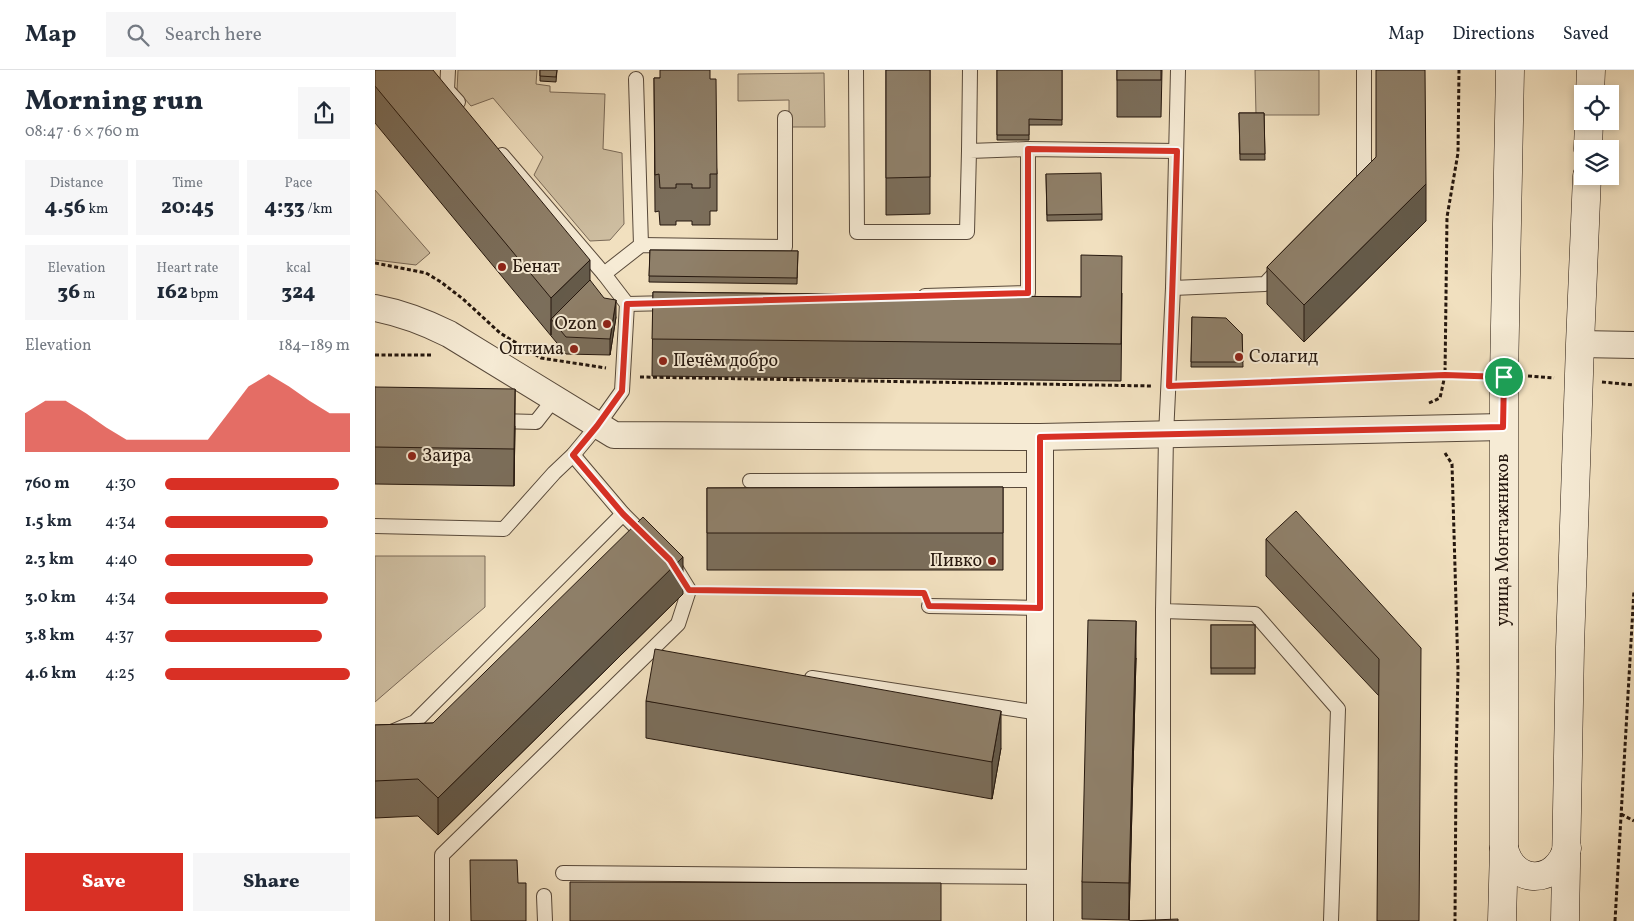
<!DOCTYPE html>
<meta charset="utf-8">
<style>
body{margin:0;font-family:Vollkorn,serif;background:#f6f6f7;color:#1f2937;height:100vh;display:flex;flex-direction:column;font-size:19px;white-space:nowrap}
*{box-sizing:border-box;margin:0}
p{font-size:16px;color:#747a83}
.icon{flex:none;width:28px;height:28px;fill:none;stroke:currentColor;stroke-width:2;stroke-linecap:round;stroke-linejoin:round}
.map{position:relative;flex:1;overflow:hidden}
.sheet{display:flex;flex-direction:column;background:#fff;width:375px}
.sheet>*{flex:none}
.buttons{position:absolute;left:1199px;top:15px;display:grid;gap:10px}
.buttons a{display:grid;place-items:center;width:45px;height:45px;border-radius:0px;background:#fff;box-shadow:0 2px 8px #0003;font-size:25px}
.pin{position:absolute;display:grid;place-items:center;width:42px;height:42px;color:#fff;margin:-21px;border:2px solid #fff;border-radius:50%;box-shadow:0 1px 5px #0007}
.round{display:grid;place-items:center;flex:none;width:52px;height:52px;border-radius:0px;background:#f6f6f7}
.headline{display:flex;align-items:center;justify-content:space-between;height:85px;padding:0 25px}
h1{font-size:28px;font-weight:800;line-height:38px}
.metrics{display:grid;grid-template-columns:repeat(3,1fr);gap:8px;height:85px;padding:5px 25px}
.metrics div{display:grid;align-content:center;border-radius:0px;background:#f6f6f7;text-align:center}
.metrics b{font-size:21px;font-weight:800}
.metrics small{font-size:14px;font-weight:400}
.metrics p{font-size:14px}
.chart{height:140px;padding:10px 25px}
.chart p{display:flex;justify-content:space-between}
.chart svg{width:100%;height:90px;margin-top:5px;fill:#d93025;opacity:.7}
.button{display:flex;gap:10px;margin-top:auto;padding:10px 25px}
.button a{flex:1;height:58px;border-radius:0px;background:#d93025;color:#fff;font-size:20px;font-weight:800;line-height:58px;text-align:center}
.button a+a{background:#f6f6f7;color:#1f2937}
ul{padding:0 25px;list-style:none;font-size:16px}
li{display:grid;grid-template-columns:80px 60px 1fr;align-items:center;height:38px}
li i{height:12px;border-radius:6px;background:#d93025}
header{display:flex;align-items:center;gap:30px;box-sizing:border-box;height:70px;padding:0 25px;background:#fff;border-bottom:1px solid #e0e1e3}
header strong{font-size:24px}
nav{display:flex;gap:28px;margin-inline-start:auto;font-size:18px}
.search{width:350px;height:45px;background:#f6f6f7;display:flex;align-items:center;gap:12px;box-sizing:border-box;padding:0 18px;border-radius:0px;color:#747a83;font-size:19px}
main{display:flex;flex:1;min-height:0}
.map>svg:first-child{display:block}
</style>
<header>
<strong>Map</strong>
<div class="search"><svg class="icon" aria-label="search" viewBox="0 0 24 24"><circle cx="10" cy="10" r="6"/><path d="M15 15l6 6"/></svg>Search here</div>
<nav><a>Map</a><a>Directions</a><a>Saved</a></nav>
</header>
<main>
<section class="sheet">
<div class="headline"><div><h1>Morning run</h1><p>08:47 · 6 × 760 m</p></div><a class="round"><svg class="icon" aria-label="share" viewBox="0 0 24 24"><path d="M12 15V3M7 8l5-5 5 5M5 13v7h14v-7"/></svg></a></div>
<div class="metrics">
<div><p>Distance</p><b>4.56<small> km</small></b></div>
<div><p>Time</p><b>20:45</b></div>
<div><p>Pace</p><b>4:33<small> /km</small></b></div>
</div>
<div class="metrics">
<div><p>Elevation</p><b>36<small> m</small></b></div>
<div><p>Heart rate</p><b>162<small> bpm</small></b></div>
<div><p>kcal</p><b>324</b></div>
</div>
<div class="chart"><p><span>Elevation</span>184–189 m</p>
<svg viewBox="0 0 160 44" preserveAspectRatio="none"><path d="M0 44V25L10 19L20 19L30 25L40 32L50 38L60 38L70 38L80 38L90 38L100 25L110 12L120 6L130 12L140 19L150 25L160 25V44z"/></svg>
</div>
<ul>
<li><b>760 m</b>4:30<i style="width:94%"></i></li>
<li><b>1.5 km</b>4:34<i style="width:88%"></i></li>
<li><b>2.3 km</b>4:40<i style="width:80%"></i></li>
<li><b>3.0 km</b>4:34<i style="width:88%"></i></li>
<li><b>3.8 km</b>4:37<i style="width:85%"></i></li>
<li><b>4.6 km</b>4:25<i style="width:100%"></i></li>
</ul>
<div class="button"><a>Save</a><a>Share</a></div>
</section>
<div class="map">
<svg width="1259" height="851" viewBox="0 0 1259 851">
<rect width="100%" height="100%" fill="#f1e0bf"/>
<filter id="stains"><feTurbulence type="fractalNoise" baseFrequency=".004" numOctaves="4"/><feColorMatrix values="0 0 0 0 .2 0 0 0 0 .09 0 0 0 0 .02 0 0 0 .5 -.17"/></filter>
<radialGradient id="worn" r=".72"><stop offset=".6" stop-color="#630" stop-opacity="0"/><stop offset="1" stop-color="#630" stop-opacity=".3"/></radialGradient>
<g fill="#cebea1" stroke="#7a6a58">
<polygon points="83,0 162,0 161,14 175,16 175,22 230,24 228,79 247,83 249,154 235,170 215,171 159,105 168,87 118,28 96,36 82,20"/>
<polygon points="880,0 944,0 944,45 881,45"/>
<polygon points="449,3 450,57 414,57 414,30 363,31 363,4"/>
<polygon points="0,120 55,183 41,195 0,190"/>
<polygon points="0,486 110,486 110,537 0,632"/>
</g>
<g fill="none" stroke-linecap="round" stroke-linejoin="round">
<g stroke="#58493a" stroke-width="16">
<g id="service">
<polyline points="73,0 72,20 83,32"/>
<polyline points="481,0 482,162 592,162 594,81 653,79 801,81"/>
<polyline points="803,0 798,218 791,365 788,541 880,544 963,639 956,851"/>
<polyline points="261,9 266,175"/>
<polyline points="594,81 595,0"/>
<polyline points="127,85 229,204"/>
<polyline points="984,115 989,110 989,0"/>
<polyline points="798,218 890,214 904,199"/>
<polyline points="550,226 653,223 653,79"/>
<polyline points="252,234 296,233"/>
<polyline points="121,351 161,352 179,329"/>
<polyline points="198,385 248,444 272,468"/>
<polyline points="375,411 665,410"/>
<polyline points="0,456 129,459 179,403 198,385 222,356 247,321 252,234 229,204 266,175 410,177 410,48"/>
<polyline points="554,536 665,538"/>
<polyline points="788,541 788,851"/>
<polyline points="437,608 665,643"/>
<polyline points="0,669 40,652 248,444"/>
<polyline points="188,803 665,807"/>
<polyline points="169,826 170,851"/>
<polyline points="67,851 67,785 303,554 314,520 298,494"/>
</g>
</g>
<g stroke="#58493a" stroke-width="28">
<g id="minor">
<path d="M0,238C26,243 50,252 74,264L239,365L665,367L1128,357"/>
<polyline points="1205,274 1259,275"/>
<polyline points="665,851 665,367"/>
</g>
</g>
<g stroke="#25170e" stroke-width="29">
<g id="secondary">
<polyline points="1215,24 1216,0"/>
<polyline points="1213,79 1214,51"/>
<path d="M1129,778C1138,816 1182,815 1192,778"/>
<polyline points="1127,851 1129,778 1129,307 1135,0"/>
<polyline points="1190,851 1195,577 1205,274 1212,106"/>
</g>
</g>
<g stroke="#25170e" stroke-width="3" stroke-dasharray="4 2.5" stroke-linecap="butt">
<polyline points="0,193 51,203 66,212 88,229 125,263 166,288 231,298"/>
<polyline points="0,285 57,285"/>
<polyline points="1153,306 1179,308"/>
<polyline points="265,307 777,316"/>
<polyline points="1227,312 1259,315"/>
<polyline points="810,315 1070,305 1104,306"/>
<polyline points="1054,333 1065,328 1070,305 1072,147 1083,83 1084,0"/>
<polyline points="1070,383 1077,394 1083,601 1081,698 1080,851"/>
<polyline points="332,520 541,523"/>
<polyline points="1246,744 1259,751"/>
<polyline points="1240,851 1259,520"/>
</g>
<use href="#service" stroke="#f6ebd5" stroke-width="14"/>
<use href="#minor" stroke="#f6ebd5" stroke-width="26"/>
<use href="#secondary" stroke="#f6ebd5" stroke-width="28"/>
</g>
<g fill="#7b6e5b" stroke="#25170e">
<polygon points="0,0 58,1 241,247 235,285 191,284 0,53"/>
<polygon points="165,0 182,0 181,12 165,11"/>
<polygon points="511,0 555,0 555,144 511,145"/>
<polygon points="622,0 687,0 687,55 654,55 654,70 622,70"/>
<polygon points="742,0 787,0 786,47 742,47"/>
<polygon points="279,8 335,9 342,104 342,141 335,141 335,155 317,155 317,151 301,151 301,155 285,155 284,141 280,142"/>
<polygon points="864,43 889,43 890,90 865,90"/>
<polygon points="1001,87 1051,151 929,272 892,234 892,197"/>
<polygon points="671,104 727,144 727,150 672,151"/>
<polygon points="275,180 423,181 422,214 274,212"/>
<polygon points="278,222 706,227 747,223 746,311 277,306"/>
<polygon points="817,247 867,264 868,297 816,297"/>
<polygon points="0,317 140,356 139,416 0,414"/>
<polygon points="628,417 628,500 332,500 332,418"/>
<polygon points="891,469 1046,578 1004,626 891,506"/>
<polygon points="308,524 63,765 43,746 0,748 0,655 58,653"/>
<rect x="836" y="555" width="44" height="49"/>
<polygon points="761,588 754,850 707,849 707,812"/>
<polygon points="271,631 626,678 617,729 271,668"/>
</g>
<g fill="#645a4a" stroke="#25170e">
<polygon points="1051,114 1051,151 929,272 929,235"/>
<polygon points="215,190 215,227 176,249 176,265 176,228"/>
<polygon points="241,230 241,247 235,285 235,269"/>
<polygon points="140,319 140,356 139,416 139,379"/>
<polygon points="308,487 308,524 63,765 63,728"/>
<polygon points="761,551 761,588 754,850 754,813"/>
<polygon points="626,641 626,678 617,729 617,692"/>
</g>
<g fill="#8f806a" stroke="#25170e">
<polygon points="0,0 58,0 215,190 176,228 0,16"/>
<polygon points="165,0 182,0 181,7 165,6"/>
<polygon points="285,0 335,0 335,9 341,9 342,104 335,104 335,118 317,118 317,114 301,114 301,118 285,118 284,104 280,105 279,8 285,8"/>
<polygon points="511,0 555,0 555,107 511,108"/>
<polygon points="622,0 687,0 687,50 654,49 654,65 622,65"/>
<rect x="742" y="0" width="44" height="10"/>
<polygon points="1001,0 1050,0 1051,114 929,235 892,197 1001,87"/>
<polygon points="864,43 889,43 890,84 865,84"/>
<polygon points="726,103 727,144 672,145 671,104"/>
<polygon points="275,180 423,181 422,208 274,206"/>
<polygon points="706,185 747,186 746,274 277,269 278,222 706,227"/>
<polygon points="215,210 229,228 241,230 235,269 191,267 176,249"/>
<polygon points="817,247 851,248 867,264 868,292 816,292"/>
<polygon points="0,317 140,319 139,379 0,377"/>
<polygon points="628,417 628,463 332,463 332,418"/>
<polygon points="921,441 1046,578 1044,851 1002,851 1004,589 891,469"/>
<polygon points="268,447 308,487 63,728 43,709 0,711 0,655 58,653"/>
<polygon points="713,550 761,551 754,813 707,812"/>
<rect x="836" y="555" width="44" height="43"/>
<polygon points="280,579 626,641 617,692 271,631"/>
<polygon points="95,790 142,790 143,813 151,813 151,851 96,851"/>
<polygon points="195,812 566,813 566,851 195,851"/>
<polygon points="803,849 803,851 754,851"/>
</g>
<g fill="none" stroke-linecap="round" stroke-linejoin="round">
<g stroke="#fff" stroke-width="10">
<polygon id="route" points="653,79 802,81 794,316 1070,305 1129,307 1128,357 665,367 665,538 554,536 549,523 314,520 295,490 248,444 198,385 222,356 247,321 252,234 653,223"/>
</g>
<use href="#route" stroke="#d93025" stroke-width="6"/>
</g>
<g fill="#8f2418" stroke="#f6ebd5" stroke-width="2">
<circle cx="127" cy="197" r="5"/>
<circle cx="232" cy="254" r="5"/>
<circle cx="199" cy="279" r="5"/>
<circle cx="864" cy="287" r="5"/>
<circle cx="288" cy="291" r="5"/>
<circle cx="37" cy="386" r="5"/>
<circle cx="617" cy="491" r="5"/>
</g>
<g text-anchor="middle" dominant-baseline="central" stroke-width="4" stroke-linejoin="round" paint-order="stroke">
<g font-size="18" fill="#25170e" stroke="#f6ebd5" text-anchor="start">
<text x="137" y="197">Бенат</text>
<text x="222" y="254" text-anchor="end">Ozon</text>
<text x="189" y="279" text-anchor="end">Оптима</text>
<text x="874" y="287">Солагид</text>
<text x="298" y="291">Печём добро</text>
<text x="47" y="386">Заира</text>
<text x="607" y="491" text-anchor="end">Пивко</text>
</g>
<g font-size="18" fill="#25170e" stroke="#f6ebd5">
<text transform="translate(1128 470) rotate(-90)">улица Монтажников</text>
</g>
</g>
<rect width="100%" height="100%" filter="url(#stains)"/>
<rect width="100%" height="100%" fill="url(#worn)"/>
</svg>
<div class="buttons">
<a><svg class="icon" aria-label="locate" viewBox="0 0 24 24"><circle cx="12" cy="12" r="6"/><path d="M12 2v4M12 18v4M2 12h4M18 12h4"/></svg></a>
<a><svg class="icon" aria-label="layers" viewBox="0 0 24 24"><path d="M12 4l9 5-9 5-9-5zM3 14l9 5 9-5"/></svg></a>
</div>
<div class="pin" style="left:1129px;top:307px;background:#1e9e55"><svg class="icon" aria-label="arrive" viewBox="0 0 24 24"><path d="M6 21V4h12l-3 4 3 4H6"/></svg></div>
</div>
</main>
